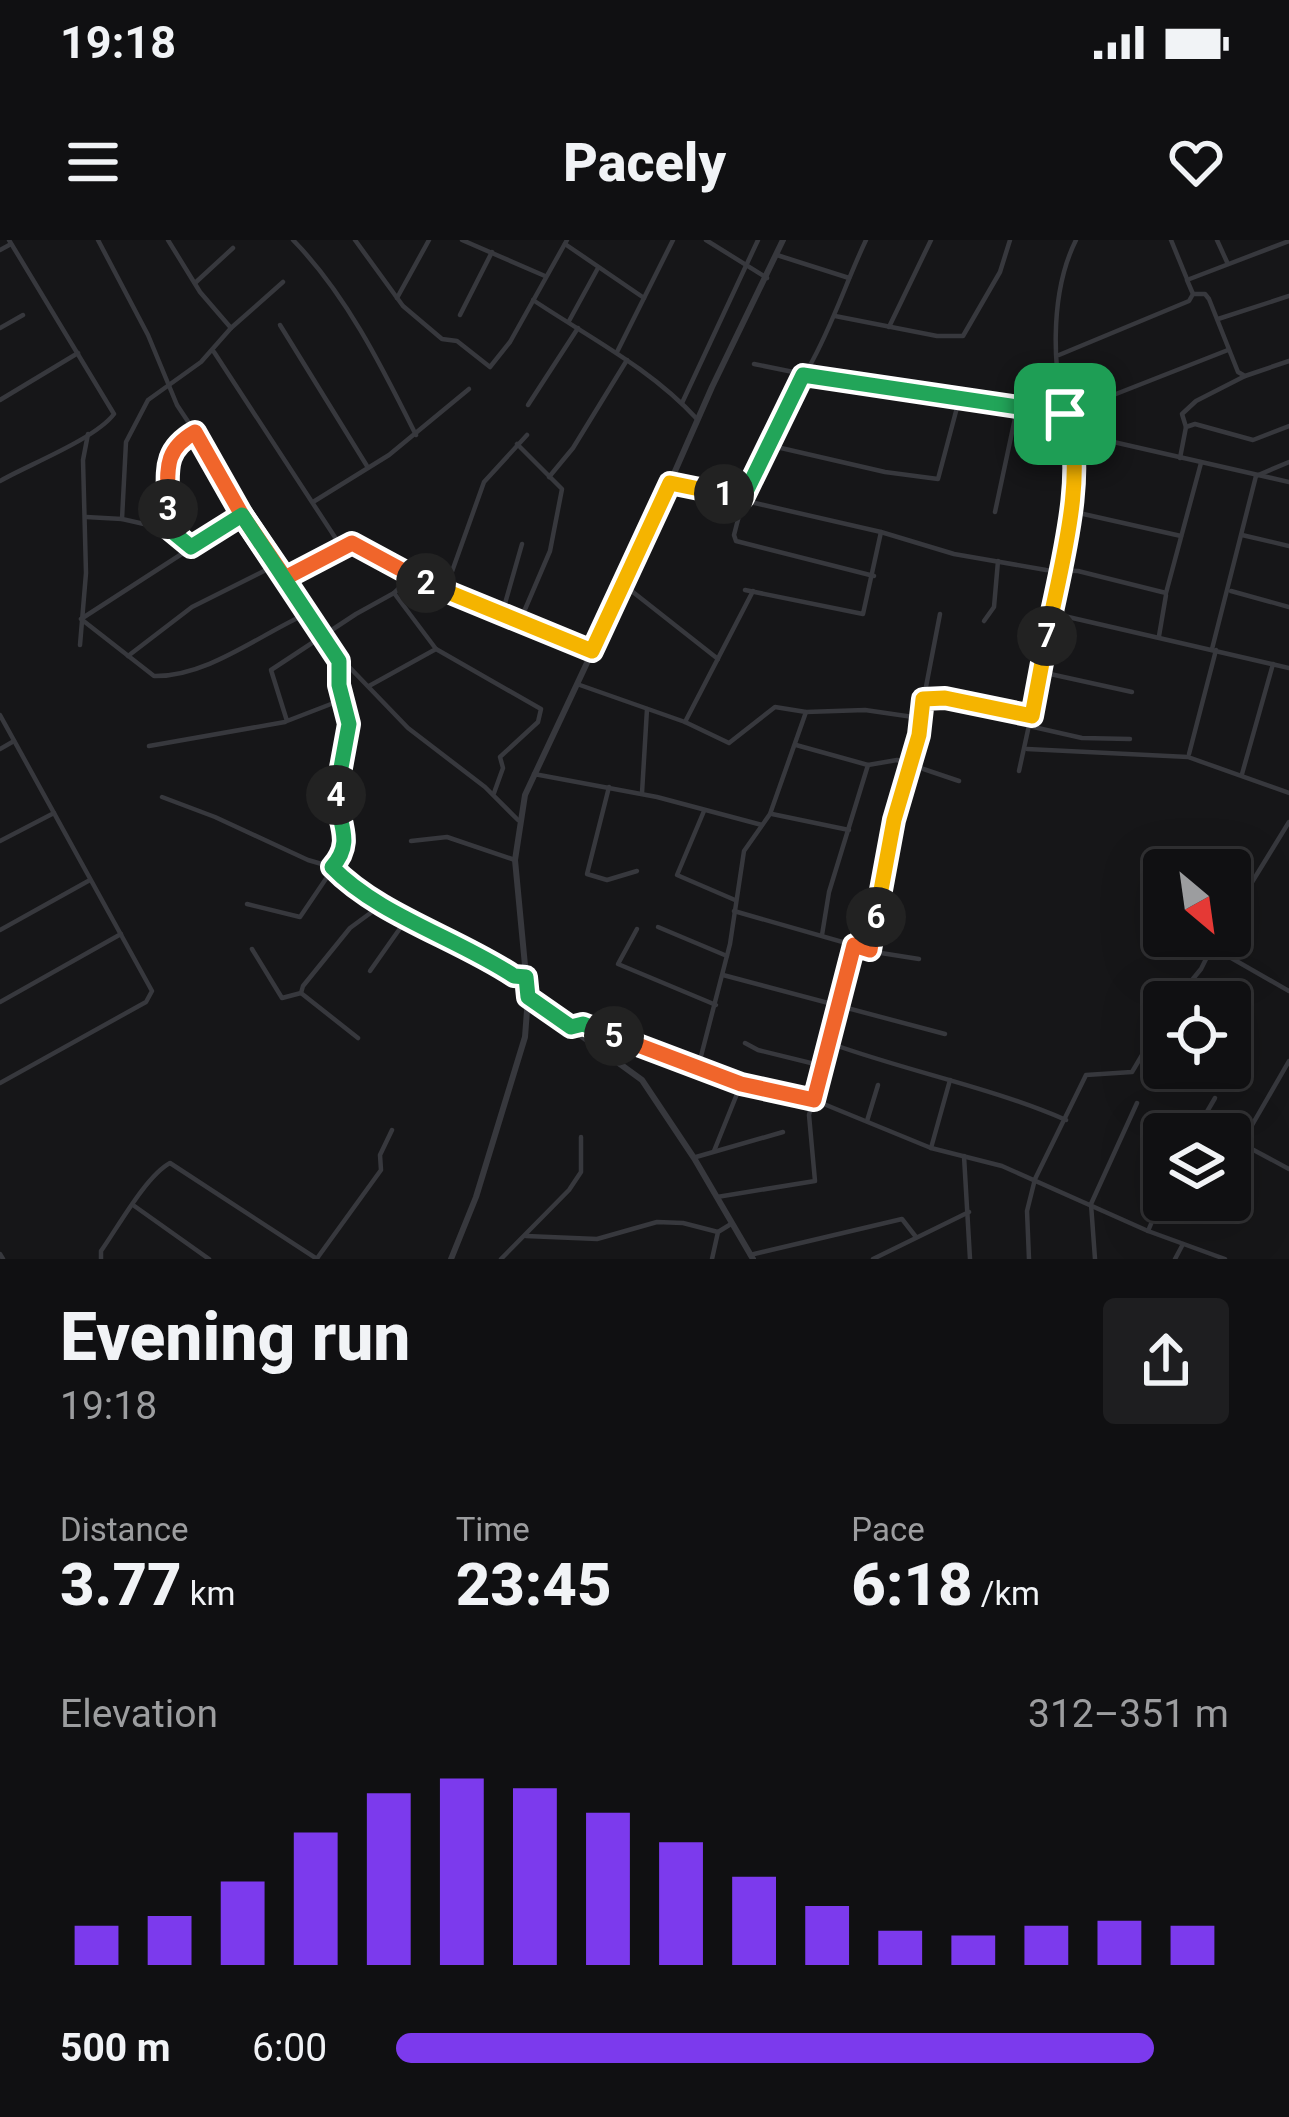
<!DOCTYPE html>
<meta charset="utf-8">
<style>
body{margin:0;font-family:Roboto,sans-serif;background:#1e1e20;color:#f1f3f6;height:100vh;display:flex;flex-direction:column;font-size:45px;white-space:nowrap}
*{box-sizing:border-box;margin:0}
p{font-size:39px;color:#9c9d9f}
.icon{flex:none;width:66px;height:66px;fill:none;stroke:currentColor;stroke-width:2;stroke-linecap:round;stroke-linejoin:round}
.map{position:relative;height:1019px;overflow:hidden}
.drawer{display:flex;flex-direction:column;background:#101012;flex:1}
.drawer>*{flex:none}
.needle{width:78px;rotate:151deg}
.controls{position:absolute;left:1143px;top:609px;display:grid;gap:24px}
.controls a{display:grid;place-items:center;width:108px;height:108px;border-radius:12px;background:#101012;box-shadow:0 12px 48px #0002,0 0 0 3px #303032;font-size:60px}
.pin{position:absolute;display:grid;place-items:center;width:102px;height:102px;color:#fff;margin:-51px;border-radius:24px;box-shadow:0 6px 18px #0006}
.km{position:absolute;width:60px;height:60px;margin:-30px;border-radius:50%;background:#222;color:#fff;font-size:33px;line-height:60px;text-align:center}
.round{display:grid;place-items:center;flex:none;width:126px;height:126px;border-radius:12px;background:#1e1e20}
.summary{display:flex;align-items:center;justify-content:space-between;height:204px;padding:0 60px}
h1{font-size:66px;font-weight:800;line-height:90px}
.stats{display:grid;grid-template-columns:repeat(3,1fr);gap:18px;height:204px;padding:12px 60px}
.stats div{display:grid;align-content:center}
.stats b{font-size:60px;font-weight:800}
.stats small{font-size:33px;font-weight:400}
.stats p{font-size:33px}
.chart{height:336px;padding:24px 60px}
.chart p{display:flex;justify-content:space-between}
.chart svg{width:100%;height:216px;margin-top:12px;stroke:#7c3aed;stroke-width:6}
ul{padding:0 60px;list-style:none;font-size:39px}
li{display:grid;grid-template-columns:192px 144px 1fr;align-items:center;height:90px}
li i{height:30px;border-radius:15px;background:#7c3aed}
.status{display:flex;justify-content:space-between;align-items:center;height:84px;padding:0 60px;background:#101012;direction:ltr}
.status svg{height:33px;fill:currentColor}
header{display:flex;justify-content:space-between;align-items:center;height:156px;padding:0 60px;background:#101012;font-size:54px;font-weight:800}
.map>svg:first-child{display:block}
</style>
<div class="status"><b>19:18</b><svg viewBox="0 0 49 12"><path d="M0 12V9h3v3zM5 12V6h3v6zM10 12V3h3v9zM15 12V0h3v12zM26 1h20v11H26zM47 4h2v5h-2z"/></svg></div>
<header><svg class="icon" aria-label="menu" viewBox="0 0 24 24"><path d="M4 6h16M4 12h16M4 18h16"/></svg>Pacely<svg class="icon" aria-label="heart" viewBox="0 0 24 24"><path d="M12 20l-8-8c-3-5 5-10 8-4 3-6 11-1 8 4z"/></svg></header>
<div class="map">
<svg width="1289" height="1019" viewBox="0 0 1289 1019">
<rect width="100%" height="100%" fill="#161618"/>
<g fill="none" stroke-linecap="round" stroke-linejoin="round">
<g stroke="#37383d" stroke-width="4.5">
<polyline points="98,0 148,95 177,165 215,222 242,275 329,406 408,488 485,547 518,580"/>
<polyline points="168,0 200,52 231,88"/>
<path d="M293,0C346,54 382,127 416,195"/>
<polyline points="355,0 403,66 442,99 457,101 490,127 510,102 567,0"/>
<polyline points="462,0 545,36"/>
<polyline points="706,0 767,38"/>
<path d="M866,0C846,42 832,87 809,127C778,179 748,236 734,295L736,301L874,336"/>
<polyline points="1171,0 1187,39"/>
<polyline points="1217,0 1227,22"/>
<polyline points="565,4 644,58"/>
<polyline points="0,10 11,4"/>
<polyline points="777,15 849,38"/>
<polyline points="195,43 233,8"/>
<polyline points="1194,54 1205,54 1209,59 1238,132 1245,136 1289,121"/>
<polyline points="397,58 429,0"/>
<path d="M533,60C590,98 650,128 697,179"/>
<polyline points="460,75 492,12"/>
<polyline points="835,76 937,96 963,96 1000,32 1010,0"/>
<polyline points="1218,79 1289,56"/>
<polyline points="569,81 598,28"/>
<polyline points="280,85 367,226"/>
<polyline points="889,87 931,0"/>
<polyline points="0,88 23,75"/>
<polyline points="214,112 342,308"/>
<polyline points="617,112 673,0"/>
<polyline points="1059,115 1189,61 1193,54 1187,40 1289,1"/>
<polyline points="754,124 857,145 1065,174 1228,110"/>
<polyline points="0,160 78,113"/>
<polyline points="682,163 758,0"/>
<polyline points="528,165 578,88"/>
<polyline points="1186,187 1182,174 1196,161 1245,136"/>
<path d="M1073,192C1049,139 1050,52 1076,0"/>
<polyline points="517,204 562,249 550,311 520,381"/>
<polyline points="768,205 885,232 938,239 959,160"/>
<polyline points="1180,218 1186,187 1195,184 1253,200 1289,186"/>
<polyline points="1256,236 1289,222"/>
<polyline points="549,237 573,208 627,120"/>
<path d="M0,241C30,224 95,199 114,174L9,0"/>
<polyline points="672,244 881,292 954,314 1046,330 1078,331 1166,353 1201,223"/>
<polyline points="313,262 389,215 469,149"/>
<polyline points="1070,271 1181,296"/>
<polyline points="995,272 1017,169"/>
<path d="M242,275L81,379L154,436C207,437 259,395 306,374"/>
<polyline points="86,277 122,279"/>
<path d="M168,288C169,251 159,213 195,192"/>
<polyline points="1242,295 1289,306"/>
<polyline points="192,307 175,291 122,279 126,202 148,160 201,122 231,88 283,42"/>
<polyline points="411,337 394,353 436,409 541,469 538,482 500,517 503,528 494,553"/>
<polyline points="285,338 342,308 358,304 411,337 592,411"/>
<polyline points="624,345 718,419"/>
<polyline points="745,350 863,374 881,292"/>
<polyline points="445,351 484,242 527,195"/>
<polyline points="1231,351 1289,367"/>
<polyline points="1051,373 1289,428"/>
<polyline points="502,374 522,304"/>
<polyline points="984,381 994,367 998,321"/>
<polyline points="1159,396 1166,355"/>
<polyline points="80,405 86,333 83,220 88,194"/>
<polyline points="1212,409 1256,236"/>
<polyline points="128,416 192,367 276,325"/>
<polyline points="1041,432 1132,452"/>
<polyline points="577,444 685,482 729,503 775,467 806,472 865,470 920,478 940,374"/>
<polyline points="369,446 436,409"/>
<polyline points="344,459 287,481 271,430 356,374 394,353"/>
<polyline points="923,459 958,460 1032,476"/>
<polyline points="0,475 152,751 146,762 0,843"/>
<polyline points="685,482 753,351"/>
<polyline points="1029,486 1082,498 1130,499"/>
<polyline points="796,505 868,525 829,652 822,695"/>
<polyline points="149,506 285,482"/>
<polyline points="0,509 14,501"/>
<polyline points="1027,509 1188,517 1289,553"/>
<polyline points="1189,514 1216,410"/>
<polyline points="912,524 920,478"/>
<polyline points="868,525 897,520 959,541"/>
<polyline points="1019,531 1063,330 1074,193 1289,242"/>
<polyline points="534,534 657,557 762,585"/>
<polyline points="1242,534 1273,424"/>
<polyline points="609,547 587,634 607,640 637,631"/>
<polyline points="642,553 647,469"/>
<polyline points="162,557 215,577 308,620 332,627 380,666 444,694 514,736 524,737"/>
<polyline points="704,571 677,635 735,660"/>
<polyline points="772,574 849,590"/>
<polyline points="0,601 54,573"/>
<polyline points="411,601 447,597 515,620"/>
<polyline points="247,664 300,677 340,618 346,596 336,560 349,483 339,445 339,421"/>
<polyline points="734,671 881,713 919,719"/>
<polyline points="1230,678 1289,582"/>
<polyline points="658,687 727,716"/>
<polyline points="637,689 618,724 716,765"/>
<polyline points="0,690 90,640"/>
<polyline points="1219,696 1212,707 1289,751"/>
<polyline points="252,709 282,758 301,753"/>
<polyline points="870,710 909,523"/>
<polyline points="370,731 408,677"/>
<polyline points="723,735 945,794"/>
<polyline points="0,762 121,694"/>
<polyline points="1174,762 1201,729 1212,707"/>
<polyline points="571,787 583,784 741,844 814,860 931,908 1002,926 1148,991 1225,1019"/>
<polyline points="358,798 301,753 303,746 350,688 380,666"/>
<polyline points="745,803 758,810 823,826"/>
<path d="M832,804C910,832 990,847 1066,880"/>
<polyline points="1289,821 1244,899 1248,907 1289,929"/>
<polyline points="699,824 730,704 744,611 770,574 806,472"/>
<polyline points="867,881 878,845"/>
<polyline points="1194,894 1215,858"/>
<polyline points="931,908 950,840"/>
<polyline points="714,911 741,844"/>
<polyline points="964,916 970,1019"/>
<polyline points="696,917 783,892"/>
<polyline points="717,957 815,941 809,875 854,705"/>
<polyline points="133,965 209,1019"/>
<polyline points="1148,991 1164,953"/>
<polyline points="526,996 597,999 657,982 683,983 718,992"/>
<polyline points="0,1014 3,1019"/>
<polyline points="750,1015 902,979 916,997"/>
<polyline points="318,1017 381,930 380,915 392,890"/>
<path d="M101,1019V1011C118,987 146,936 170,923L317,1019"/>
<polyline points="501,1019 569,950 581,932 581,897"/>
<polyline points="712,1019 718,992 731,984"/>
<polyline points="873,1019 969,972"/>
<polyline points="1029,1019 1027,971 1035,939 1086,835 1132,832 1164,778"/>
<polyline points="1095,1019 1091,964 1137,863"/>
<polyline points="1175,1019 1183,1004"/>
</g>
<g stroke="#37383d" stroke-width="6">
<polyline points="528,757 642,840 694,918 753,1019"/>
<polyline points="451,1019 476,957 525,797 528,757 515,620 525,555 647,295 712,147 783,0"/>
</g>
</g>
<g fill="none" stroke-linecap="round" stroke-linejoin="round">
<g stroke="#fff" stroke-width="24">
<polyline id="split-1" points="724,254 743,258 803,135 1065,174"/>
</g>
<g stroke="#fff" stroke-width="24">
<polyline id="split-2" points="426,343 592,411 670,243 724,254"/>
</g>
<g stroke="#fff" stroke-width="24">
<path id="split-3" d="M168,269C169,234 160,212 195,192L242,275L285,338L352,303L426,343"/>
</g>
<g stroke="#fff" stroke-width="24">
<polyline id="split-4" points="168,269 168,288 191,307 242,275 339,421 339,445 349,484 336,555"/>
</g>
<g stroke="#fff" stroke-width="24">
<path id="split-5" d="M336,555C338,583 355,602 332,627C378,675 457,698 514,736L526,737L528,757L571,787L583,784L614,796"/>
</g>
<g stroke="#fff" stroke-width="24">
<polyline id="split-6" points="614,796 741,844 814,860 854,705 870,710 876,677"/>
</g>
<g stroke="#fff" stroke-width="24">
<polyline id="split-7" points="876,677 894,580 919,495 923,459 945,458 1032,476 1047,396"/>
</g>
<g stroke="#fff" stroke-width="24">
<path id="split-8" d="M1047,396C1058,337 1090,229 1065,174"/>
</g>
<use href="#split-1" stroke="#22a559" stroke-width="15"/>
<use href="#split-2" stroke="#f5b400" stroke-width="15"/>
<use href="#split-3" stroke="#f0652b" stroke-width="15"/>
<use href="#split-4" stroke="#22a559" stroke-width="15"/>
<use href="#split-5" stroke="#22a559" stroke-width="15"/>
<use href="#split-6" stroke="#f0652b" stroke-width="15"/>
<use href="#split-7" stroke="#f5b400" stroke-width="15"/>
<use href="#split-8" stroke="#f5b400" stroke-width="15"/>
</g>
</svg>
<div class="controls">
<a><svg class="needle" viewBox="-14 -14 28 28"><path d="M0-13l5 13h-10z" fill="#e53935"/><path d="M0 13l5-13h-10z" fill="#9c9d9f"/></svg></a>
<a><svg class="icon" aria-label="locate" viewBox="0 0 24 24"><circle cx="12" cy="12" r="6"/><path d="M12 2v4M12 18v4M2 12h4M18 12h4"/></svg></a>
<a><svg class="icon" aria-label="layers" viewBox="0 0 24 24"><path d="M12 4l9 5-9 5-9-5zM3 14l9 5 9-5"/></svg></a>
</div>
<div class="pin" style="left:1065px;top:174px;background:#1e9e55"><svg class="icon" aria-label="arrive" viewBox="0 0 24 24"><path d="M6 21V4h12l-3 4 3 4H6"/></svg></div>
<b class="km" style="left:724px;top:254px">1</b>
<b class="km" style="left:426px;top:343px">2</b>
<b class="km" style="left:168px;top:269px">3</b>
<b class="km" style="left:336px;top:555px">4</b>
<b class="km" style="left:614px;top:796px">5</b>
<b class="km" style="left:876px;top:677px">6</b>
<b class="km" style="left:1047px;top:396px">7</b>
</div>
<section class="drawer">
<div class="summary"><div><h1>Evening run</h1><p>19:18</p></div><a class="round"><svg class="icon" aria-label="share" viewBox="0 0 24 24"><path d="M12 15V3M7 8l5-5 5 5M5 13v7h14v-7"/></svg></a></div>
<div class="stats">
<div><p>Distance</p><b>3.77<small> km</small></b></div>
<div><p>Time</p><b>23:45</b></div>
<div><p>Pace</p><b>6:18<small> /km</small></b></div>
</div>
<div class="chart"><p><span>Elevation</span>312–351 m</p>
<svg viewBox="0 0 160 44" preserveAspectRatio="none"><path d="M5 44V36M15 44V34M25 44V27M35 44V17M45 44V9M55 44V6M65 44V8M75 44V13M85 44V19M95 44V26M105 44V32M115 44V37M125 44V38M135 44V36M145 44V35M155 44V36"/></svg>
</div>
<ul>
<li><b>500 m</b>6:00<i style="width:91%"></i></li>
</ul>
</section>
